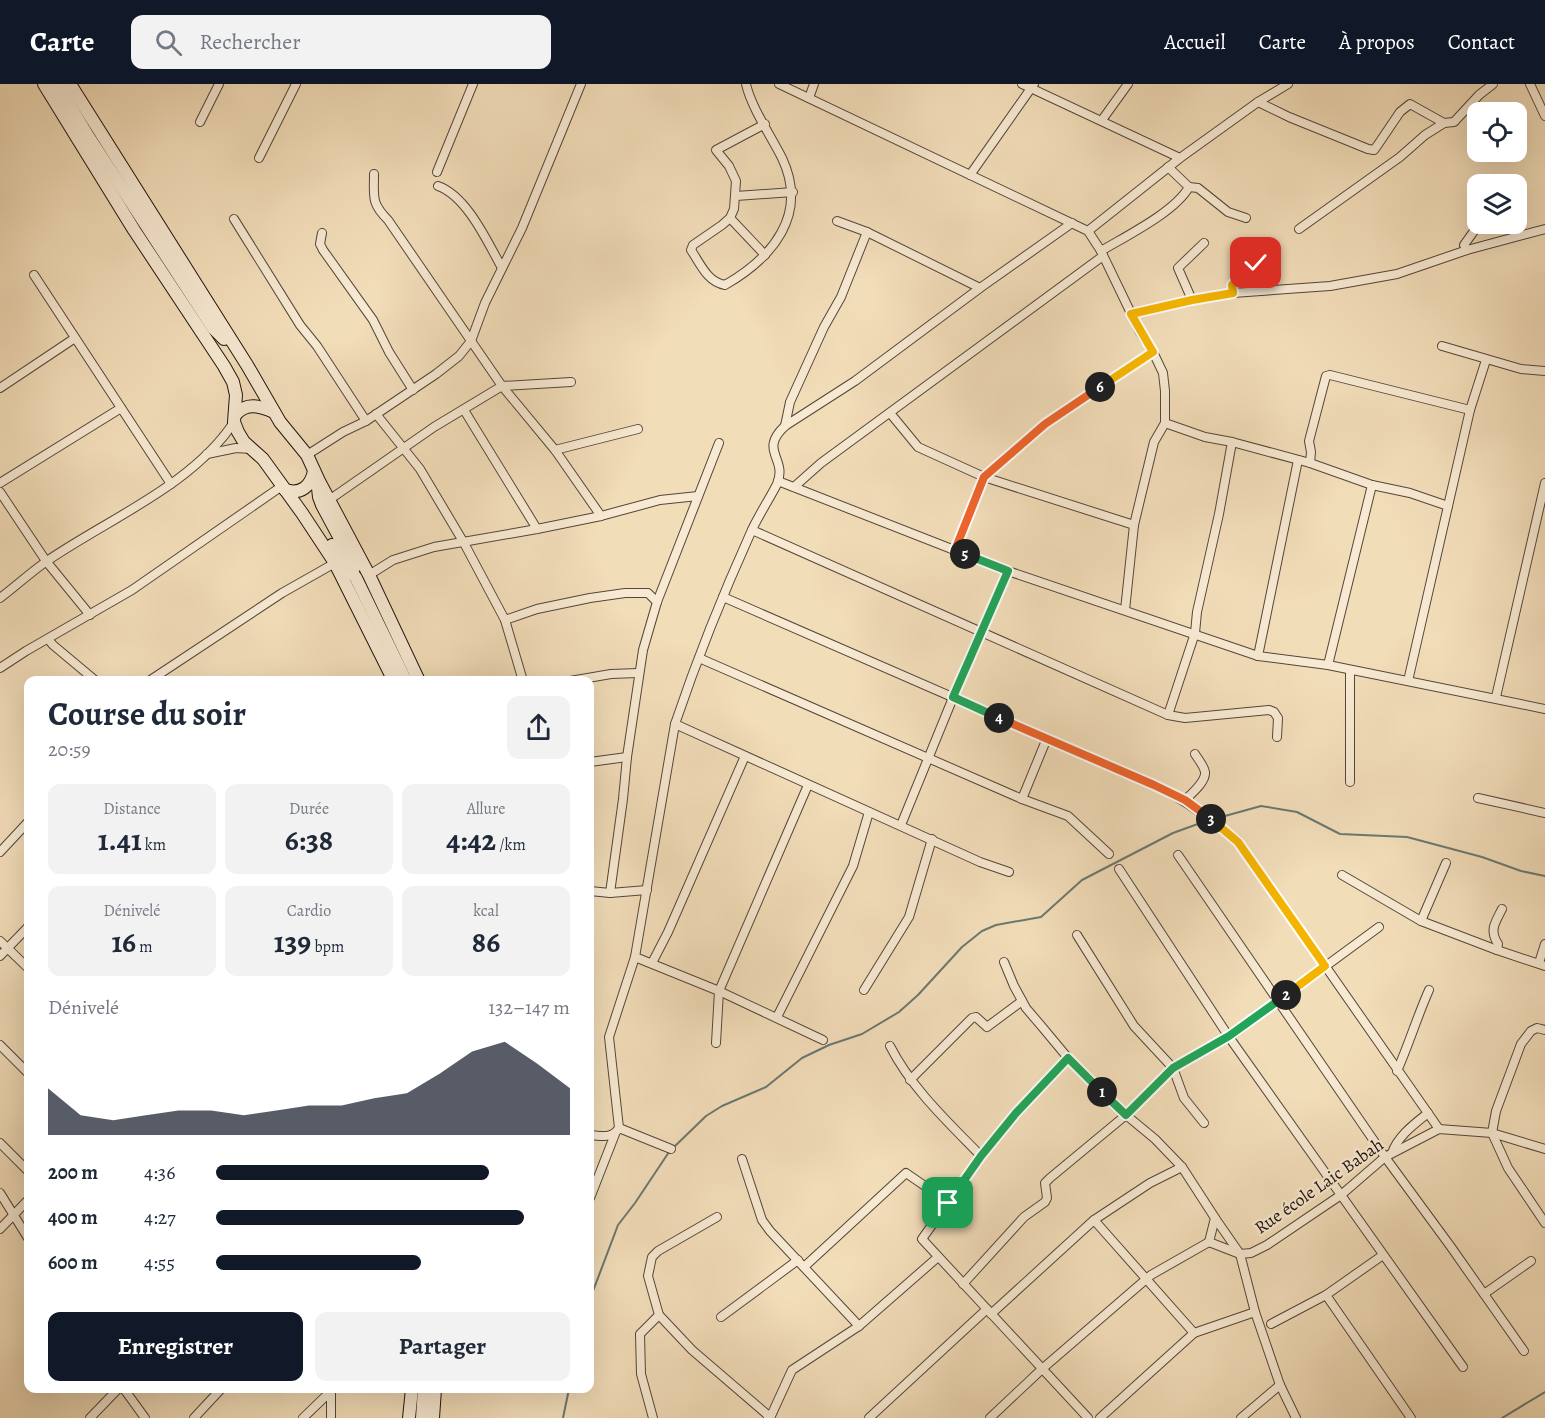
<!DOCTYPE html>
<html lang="fr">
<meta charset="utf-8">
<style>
body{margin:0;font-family:Alegreya,serif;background:#f2f2f3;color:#1f2937;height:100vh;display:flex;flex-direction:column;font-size:22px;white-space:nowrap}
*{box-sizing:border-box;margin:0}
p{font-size:20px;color:#747a83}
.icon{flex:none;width:33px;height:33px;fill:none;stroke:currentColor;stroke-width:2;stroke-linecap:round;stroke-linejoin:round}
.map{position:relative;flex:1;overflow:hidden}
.panel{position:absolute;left:24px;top:592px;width:570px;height:717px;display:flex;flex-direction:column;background:#fff;border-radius:12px;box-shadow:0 6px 24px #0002}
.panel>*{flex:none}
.controls{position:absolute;left:1467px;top:18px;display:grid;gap:12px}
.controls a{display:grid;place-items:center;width:60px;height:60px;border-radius:12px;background:#fff;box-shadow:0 6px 24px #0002;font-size:30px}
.pin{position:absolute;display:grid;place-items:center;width:51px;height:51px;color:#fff;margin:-26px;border-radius:12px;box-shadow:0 3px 9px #0006}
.km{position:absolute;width:30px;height:30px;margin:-15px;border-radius:50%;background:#222;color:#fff;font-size:16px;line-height:30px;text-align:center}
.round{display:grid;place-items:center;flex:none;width:63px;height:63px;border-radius:12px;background:#f2f2f3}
.head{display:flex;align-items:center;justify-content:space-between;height:102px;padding:0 24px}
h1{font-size:33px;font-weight:700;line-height:45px}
.figures{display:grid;grid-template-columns:repeat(3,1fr);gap:9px;height:102px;padding:6px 24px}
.figures div{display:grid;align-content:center;border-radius:12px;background:#f2f2f3;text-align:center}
.figures b{font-size:30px;font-weight:700}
.figures small{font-size:16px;font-weight:400}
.figures p{font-size:16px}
.chart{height:168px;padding:12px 24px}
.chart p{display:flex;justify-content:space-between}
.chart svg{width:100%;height:108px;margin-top:6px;fill:#111827;opacity:.7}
.action{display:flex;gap:12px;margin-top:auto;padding:12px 24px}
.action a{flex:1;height:69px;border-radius:12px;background:#111827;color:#fff;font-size:24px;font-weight:700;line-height:69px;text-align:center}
.action a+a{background:#f2f2f3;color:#1f2937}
ul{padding:0 24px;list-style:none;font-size:20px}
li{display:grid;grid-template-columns:96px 72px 1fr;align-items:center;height:45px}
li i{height:15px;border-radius:8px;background:#111827}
header{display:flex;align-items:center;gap:36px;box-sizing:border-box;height:84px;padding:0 30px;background:#111827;color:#fff}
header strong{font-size:28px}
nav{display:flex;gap:33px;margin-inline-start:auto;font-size:21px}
.search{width:420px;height:54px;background:#f2f2f3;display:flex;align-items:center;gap:15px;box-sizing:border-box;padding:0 21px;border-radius:12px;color:#747a83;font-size:22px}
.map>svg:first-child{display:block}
</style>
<header>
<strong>Carte</strong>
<div class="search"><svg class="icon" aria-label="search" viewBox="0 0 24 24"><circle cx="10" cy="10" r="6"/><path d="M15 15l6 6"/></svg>Rechercher</div>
<nav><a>Accueil</a><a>Carte</a><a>À propos</a><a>Contact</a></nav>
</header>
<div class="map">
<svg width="1545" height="1334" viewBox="0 0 1545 1334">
<rect width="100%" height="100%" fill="#f2ddb9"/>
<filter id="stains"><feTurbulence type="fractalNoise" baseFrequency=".00333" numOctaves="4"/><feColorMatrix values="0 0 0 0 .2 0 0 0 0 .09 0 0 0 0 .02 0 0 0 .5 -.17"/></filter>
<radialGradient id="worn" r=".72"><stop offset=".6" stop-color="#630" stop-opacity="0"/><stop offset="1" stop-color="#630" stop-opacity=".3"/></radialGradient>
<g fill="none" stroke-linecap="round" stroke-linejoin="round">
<g stroke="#6a7871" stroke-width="2">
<polyline points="1214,735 1261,722 1297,728 1340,750 1407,753 1482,773 1521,787 1545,792"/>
<polyline points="673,1064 706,1032 722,1022 766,1003 802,974 829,961 862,950 899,928 918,911 962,863 982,847 996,841 1041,833 1082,796 1173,749 1206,737"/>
<polyline points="590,1215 618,1141 635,1119 669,1068"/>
<polyline points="563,1334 569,1305"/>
<polyline points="1502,1334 1545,1308"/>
</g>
<g stroke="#544638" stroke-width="10">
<g id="minor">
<path d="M746,0C751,23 771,52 782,74C809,131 772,174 725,201C707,198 700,179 691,166L693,161L722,141L730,134L734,125L736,97L729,82L716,66L765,40"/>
<polyline points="779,0 1088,147 1101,167 1140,248 1153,268 1163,289 1165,307 1165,339 1154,358 1134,441 1125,526"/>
<polyline points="1022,0 1180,74"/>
<polyline points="1530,0 1545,32"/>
<polyline points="809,14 814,0"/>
<polyline points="1258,18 1289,33 1368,65 1374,66 1377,62 1400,28 1410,20 1444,39"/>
<polyline points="1102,36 1128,0"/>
<polyline points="200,38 219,0"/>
<polyline points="259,74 296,0"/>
<polyline points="1168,83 1189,103 1198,104 1228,128 1246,134"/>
<polyline points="437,88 473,0"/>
<path d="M374,90C374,113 371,119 388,136L502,302L555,366L601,432"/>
<polyline points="970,91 1034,0"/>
<path d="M438,102C467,112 488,159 502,184"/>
<polyline points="736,112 793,108"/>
<polyline points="730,134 765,171"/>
<polyline points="234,135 300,241 317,262 366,337"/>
<polyline points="837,137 867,148 980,204"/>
<polyline points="1299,145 1400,73 1425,51 1444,39 1454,38 1479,11 1493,0"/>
<polyline points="1088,147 1180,74 1258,18 1288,0"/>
<polyline points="322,149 320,160 323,166 373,236 389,268 413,306"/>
<polyline points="1467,166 1464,161 1479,140"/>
<path d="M1101,167C1126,152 1175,128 1189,103"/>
<polyline points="34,191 171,400"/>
<polyline points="1233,209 1232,201 1256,179 1261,168"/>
<polyline points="1192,216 1178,184 1204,159"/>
<polyline points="1131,230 1192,216 1233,209 1330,202 1397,190 1467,166 1545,145"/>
<polyline points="1442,262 1521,285 1545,287"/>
<polyline points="0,304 75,254"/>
<polyline points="464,326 537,445"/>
<polyline points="890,329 918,363 984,393 1134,441"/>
<polyline points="376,330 420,385 464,459 505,536 523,597"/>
<polyline points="1165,339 1205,353 1232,358 1310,379 1372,401 1410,409 1448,422"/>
<polyline points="785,342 790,318 824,243 841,213 867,148"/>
<polyline points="555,366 638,345"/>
<polyline points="207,370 236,364 251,365"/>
<polyline points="307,371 343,348 366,337 436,290 459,272 471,257 485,219 522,144 581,0"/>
<polyline points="1310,379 1311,368 1309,357 1326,292 1330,291 1470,326"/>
<polyline points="778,397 1008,487 1258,572 1328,581 1545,625"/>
<polyline points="0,399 121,324"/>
<polyline points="794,403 821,379 1103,172"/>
<polyline points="0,408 46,477 90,531"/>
<polyline points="329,416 434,343 502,302 571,298"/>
<polyline points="752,446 1168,631 1185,634 1269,626 1274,628 1278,634 1277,653"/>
<polyline points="955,466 984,393 1045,340 1153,268"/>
<polyline points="369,491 393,476 434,463 537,445 601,432 660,416 698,412"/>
<path d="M723,513L1154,701C1187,717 1209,734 1238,757L1439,1045"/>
<path d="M0,514C16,502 31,488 47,477C108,435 193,401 234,338"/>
<polyline points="505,536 537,525 590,514 625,509 648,509 657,518"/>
<polyline points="48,555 53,561 96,597"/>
<polyline points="1258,572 1298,376"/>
<polyline points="699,574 1022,715 1068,732 1109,770"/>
<polyline points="1328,581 1372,401"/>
<polyline points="0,584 26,567 132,506 282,402"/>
<polyline points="149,597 282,509 335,479"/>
<polyline points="570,597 611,590 638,589"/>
<polyline points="1408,597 1470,326 1486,276"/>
<polyline points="1496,613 1545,399"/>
<polyline points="1168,631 1195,549 1197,528 1219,430 1232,358"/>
<polyline points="675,640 980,778 1009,788"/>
<polyline points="590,678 627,673"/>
<polyline points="1350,698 1350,586"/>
<polyline points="1478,714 1545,729"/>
<polyline points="1022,715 1047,654"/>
<path d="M1185,716C1191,710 1206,698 1205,688C1204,682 1198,675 1195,670"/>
<polyline points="901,741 970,572 1008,487"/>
<polyline points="0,768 28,738"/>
<polyline points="1178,771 1385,1073 1451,1163 1524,1267"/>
<polyline points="1119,785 1229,953 1463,1283"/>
<polyline points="1342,791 1421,837 1497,866 1545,882"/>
<polyline points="590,807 610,809 647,806"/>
<polyline points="610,809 623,715 627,673 643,566 657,518 719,359"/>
<polyline points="1421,837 1446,779"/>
<polyline points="1077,851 1134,942 1173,984 1184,1014 1204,1039"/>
<polyline points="0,857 28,884"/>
<path d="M1497,866L1498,860C1489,846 1495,839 1502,825"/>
<polyline points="0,872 28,843"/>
<polyline points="635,873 719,907 823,956"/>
<polyline points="1004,878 1014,902 1026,924 1043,944 1068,974 1126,1031 1155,1055 1182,1083 1215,1134 1209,1158"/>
<polyline points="652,879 668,848 745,672"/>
<polyline points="1539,879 1545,860"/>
<polyline points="864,906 909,833 932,755"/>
<polyline points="777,933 853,782 869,728"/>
<polyline points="1545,946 1537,944 1531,947 1521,960 1496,1027 1492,1049 1508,1084 1545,1139"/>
<polyline points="716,959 719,907 808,701"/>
<polyline points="0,961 28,989"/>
<path d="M890,962C912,1005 948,1038 981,1072"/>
<polyline points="1068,974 1016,1029 981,1072 922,1155 1088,1334"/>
<path d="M1397,987C1409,960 1417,933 1429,906"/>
<polyline points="910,996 972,934 976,933 987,943 1022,917"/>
<polyline points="619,1044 671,1065"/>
<path d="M590,1051C602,1052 612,1055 619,1044L609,953L635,873L675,640C697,575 723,510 751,448C758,432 769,416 777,400C788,374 758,367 785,342L855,297L980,204L1072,139"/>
<polyline points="0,1059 28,1087"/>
<path d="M1392,1069C1398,1052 1413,1041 1428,1029"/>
<polyline points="742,1075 762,1136 770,1147 859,1242"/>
<polyline points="0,1109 28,1154"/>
<polyline points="590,1114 615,1050"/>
<polyline points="717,1133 658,1167 652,1173 648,1192 659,1231 692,1266 770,1333 768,1334"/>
<polyline points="1215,1134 1240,1170 1255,1228 1280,1301 1296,1334"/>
<polyline points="1094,1136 1194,1249"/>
<polyline points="0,1145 28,1116"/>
<polyline points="1209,1158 1240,1170 1251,1169 1267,1161 1341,1111 1385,1073 1439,1045 1492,1049 1545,1065"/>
<polyline points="804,1183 906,1089 948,1118"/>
<polyline points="963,1200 1024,1133 1045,1118 1047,1114 1045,1099 1050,1094 1126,1031 1173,984 1229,953 1379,843"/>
<polyline points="1484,1210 1531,1177"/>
<polyline points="1326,1211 1411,1334"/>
<polyline points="991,1230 1094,1136 1150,1099 1182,1083"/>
<polyline points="721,1233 798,1176"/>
<polyline points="1271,1240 1326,1211 1383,1171"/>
<polyline points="124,1305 145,1334"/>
<polyline points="90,1334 118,1305"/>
<polyline points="194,1334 221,1305"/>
<polyline points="303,1334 331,1307"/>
<polyline points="331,1334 331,1305"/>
<polyline points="653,1334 641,1290 640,1250 659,1231"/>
<polyline points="770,1334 792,1286 859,1242 938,1173"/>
<polyline points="869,1334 987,1225"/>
<polyline points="990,1334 1042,1285 1151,1191 1209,1158"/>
<polyline points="1100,1334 1194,1249 1255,1228"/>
<polyline points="1241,1334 1280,1301"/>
</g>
</g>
<g stroke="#20130d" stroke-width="14">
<g id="secondary">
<polyline points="44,0 134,146 224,282 233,298 236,311 234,338 238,348 244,358 263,375 302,429 335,479 394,597"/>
<polyline points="57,0 88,52 213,244 224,255"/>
<polyline points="70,0 247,281 280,338 307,371 319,397 369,491 419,597"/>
<path d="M236,330C247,318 260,322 274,328"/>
<polyline points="318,404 319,413 322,421 352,477 354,484"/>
<path d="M285,406C301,411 311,402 314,387"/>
<polyline points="332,461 356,494 406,597"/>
<polyline points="409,1334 412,1305"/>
<polyline points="422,1334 424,1305"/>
<polyline points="433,1334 435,1305"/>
</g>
</g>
<use href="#minor" stroke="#f7e9d2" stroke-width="8"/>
<use href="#secondary" stroke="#f7e9d2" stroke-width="12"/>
</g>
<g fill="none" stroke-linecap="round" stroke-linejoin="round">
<g stroke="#fff" stroke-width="12">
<polyline id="split-1" points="948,1119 981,1072 1016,1029 1068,974 1102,1008"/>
</g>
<g stroke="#fff" stroke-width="12">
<polyline id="split-2" points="1102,1008 1126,1031 1173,984 1229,952 1286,911"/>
</g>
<g stroke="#fff" stroke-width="12">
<polyline id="split-3" points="1211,735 1238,758 1325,882 1286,911"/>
</g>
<g stroke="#fff" stroke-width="12">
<polyline id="split-4" points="999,634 1154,701 1185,716 1211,735"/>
</g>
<g stroke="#fff" stroke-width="12">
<polyline id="split-5" points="965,470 1008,487 953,613 999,634"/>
</g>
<g stroke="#fff" stroke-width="12">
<polyline id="split-6" points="965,470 955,466 984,393 1045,340 1100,303"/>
</g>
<g stroke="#fff" stroke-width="12">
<polyline id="split-7" points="1100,303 1153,268 1131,230 1192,216 1233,209 1232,201 1256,179"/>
</g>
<use href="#split-1" stroke="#22a559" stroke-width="8"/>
<use href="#split-2" stroke="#22a559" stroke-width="8"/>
<use href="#split-3" stroke="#f5b400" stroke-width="8"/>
<use href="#split-4" stroke="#f0652b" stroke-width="8"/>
<use href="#split-5" stroke="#22a559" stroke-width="8"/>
<use href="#split-6" stroke="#f0652b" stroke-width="8"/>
<use href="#split-7" stroke="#f5b400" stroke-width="8"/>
</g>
<g text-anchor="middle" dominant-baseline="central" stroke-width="4.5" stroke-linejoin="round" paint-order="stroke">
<g font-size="18" fill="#20130d" stroke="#f7e9d2">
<text transform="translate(1319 1102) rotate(-35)">Rue école Laic Babah</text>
</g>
</g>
<rect width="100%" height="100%" filter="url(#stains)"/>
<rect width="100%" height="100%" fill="url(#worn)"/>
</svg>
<div class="controls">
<a><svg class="icon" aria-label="locate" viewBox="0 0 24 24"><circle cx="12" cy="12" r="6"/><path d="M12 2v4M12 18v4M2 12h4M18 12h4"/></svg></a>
<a><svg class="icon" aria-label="layers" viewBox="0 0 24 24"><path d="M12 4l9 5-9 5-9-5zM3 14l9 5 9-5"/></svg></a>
</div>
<div class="pin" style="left:948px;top:1119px;background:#1e9e55"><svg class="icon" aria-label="arrive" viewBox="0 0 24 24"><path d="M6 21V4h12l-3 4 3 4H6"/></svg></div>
<div class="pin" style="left:1256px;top:179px;background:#d93025"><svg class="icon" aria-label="check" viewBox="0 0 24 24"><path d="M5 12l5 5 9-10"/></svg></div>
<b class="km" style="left:1102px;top:1008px">1</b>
<b class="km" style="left:1286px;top:911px">2</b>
<b class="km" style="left:1211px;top:735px">3</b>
<b class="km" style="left:999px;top:634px">4</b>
<b class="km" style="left:965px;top:470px">5</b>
<b class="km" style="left:1100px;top:303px">6</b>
<section class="panel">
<div class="head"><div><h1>Course du soir</h1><p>20:59</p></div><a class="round"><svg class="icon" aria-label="share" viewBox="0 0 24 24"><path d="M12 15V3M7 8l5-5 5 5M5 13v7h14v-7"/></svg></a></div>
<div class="figures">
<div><p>Distance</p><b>1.41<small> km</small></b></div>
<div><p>Durée</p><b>6:38</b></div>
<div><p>Allure</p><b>4:42<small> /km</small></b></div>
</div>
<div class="figures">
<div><p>Dénivelé</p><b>16<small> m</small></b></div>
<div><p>Cardio</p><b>139<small> bpm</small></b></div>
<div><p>kcal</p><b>86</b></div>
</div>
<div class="chart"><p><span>Dénivelé</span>132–147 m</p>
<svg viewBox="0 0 160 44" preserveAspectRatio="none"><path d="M0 44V25L10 36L20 38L30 36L40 34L50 34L60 36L70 34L80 32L90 32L100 29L110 27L120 19L130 10L140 6L150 15L160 25V44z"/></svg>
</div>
<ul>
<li><b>200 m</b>4:36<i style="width:77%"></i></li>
<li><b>400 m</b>4:27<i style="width:87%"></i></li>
<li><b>600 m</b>4:55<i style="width:58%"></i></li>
</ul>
<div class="action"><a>Enregistrer</a><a>Partager</a></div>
</section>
</div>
